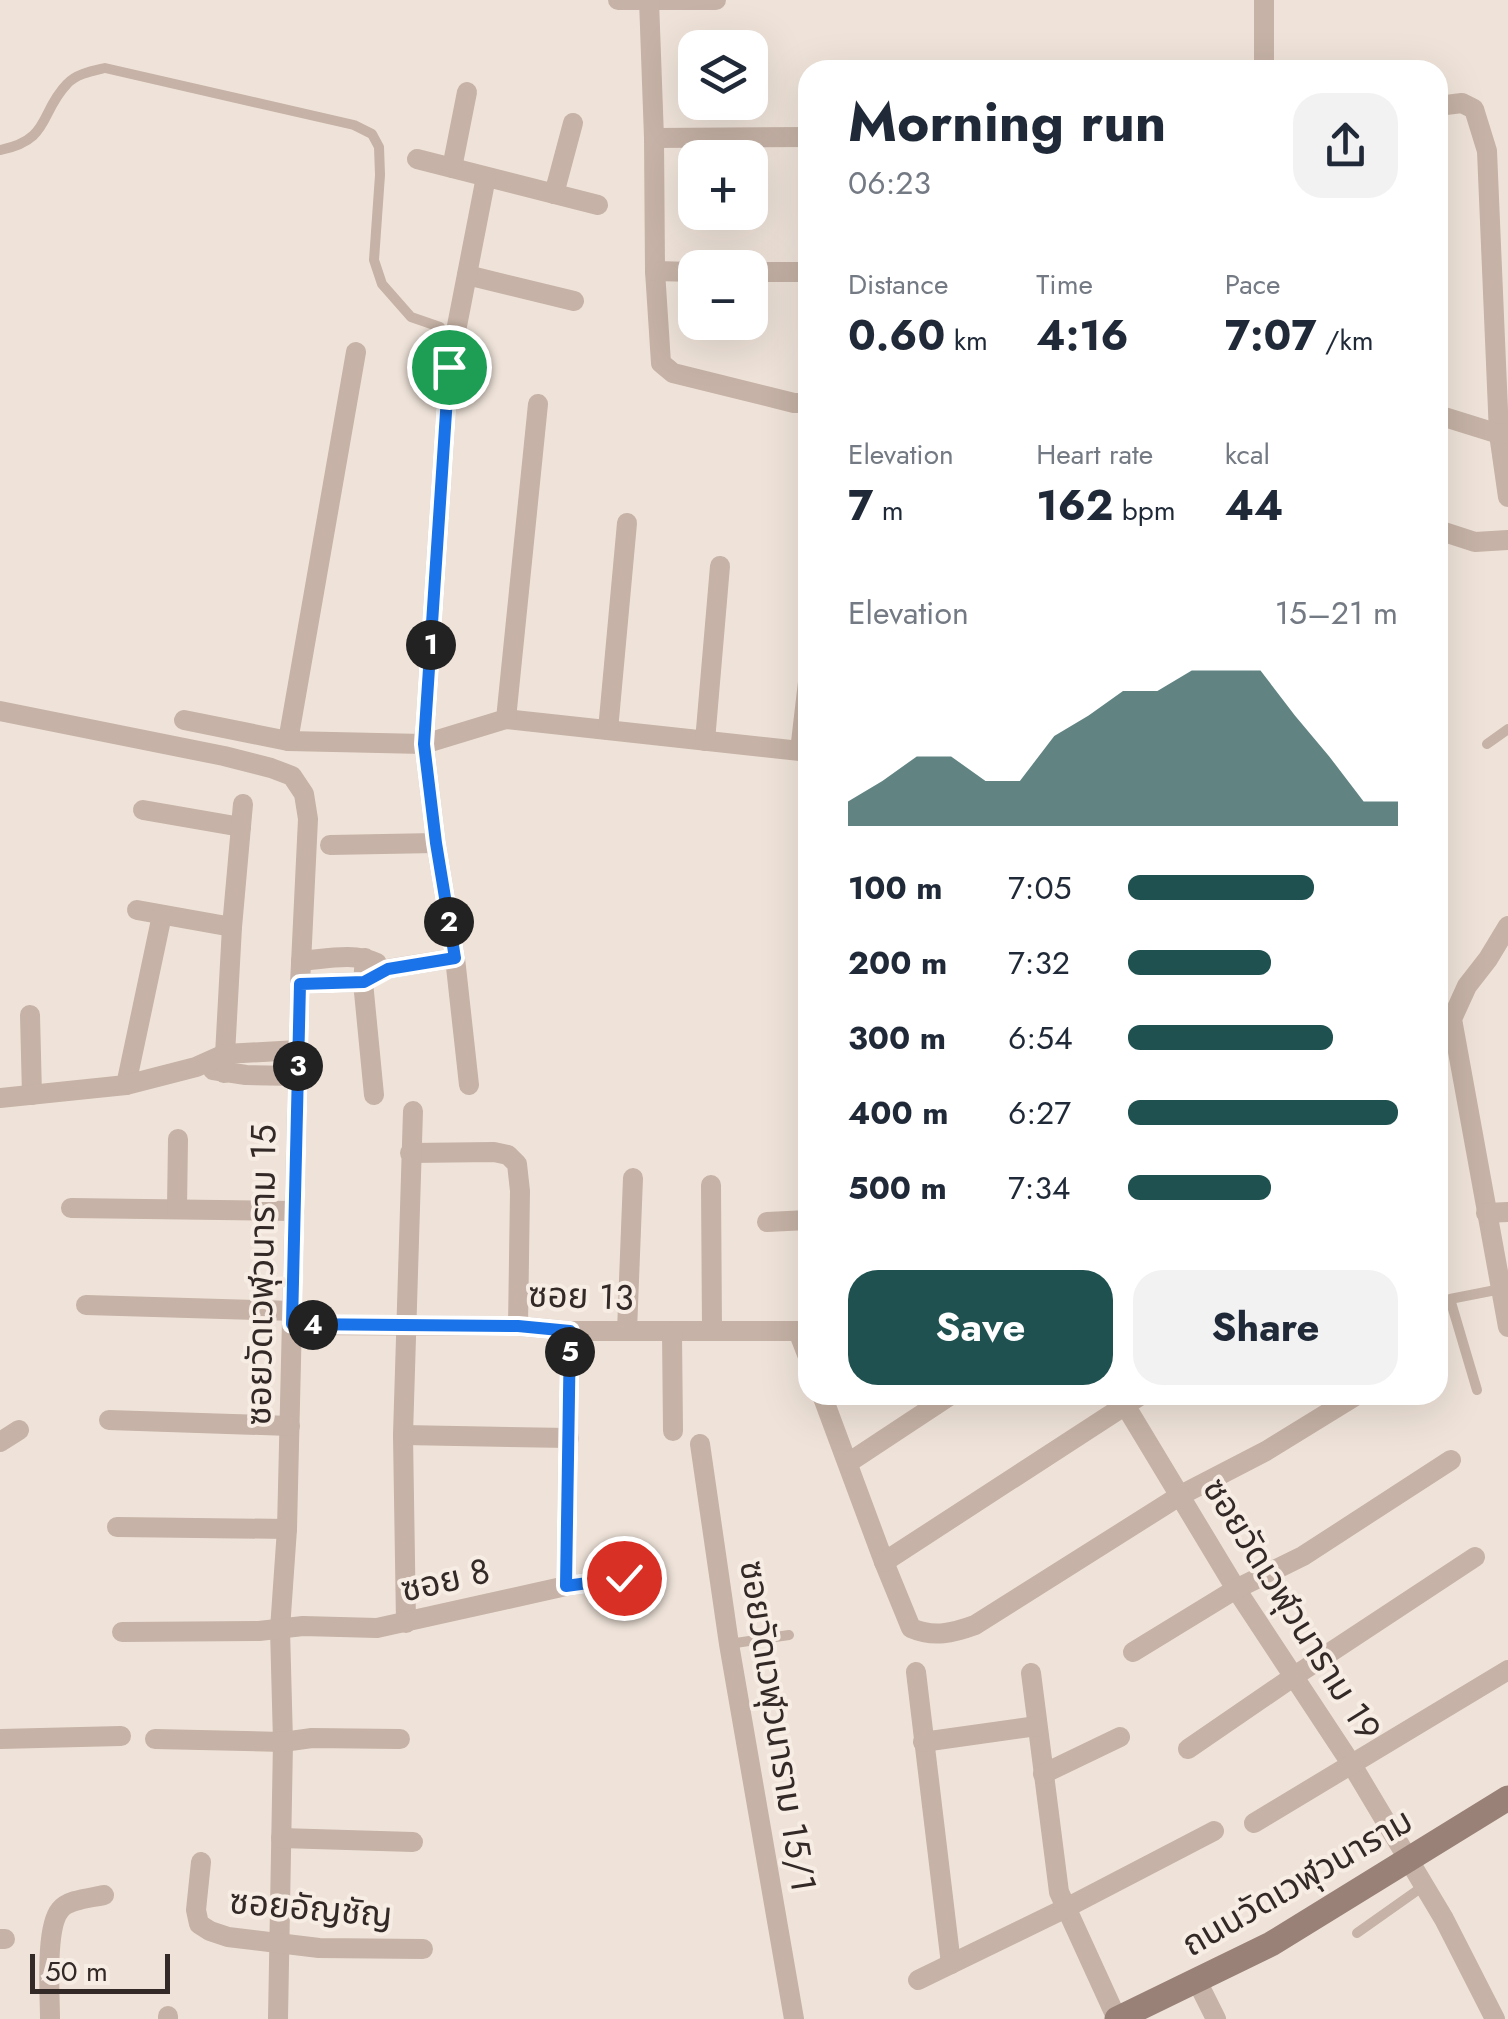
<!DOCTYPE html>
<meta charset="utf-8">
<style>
body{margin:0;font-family:Jost,"Noto Sans Thai",sans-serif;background:#f2f2f3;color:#1f2937;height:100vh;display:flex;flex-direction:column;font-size:38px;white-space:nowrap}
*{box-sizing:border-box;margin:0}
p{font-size:32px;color:#747a83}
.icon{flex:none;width:55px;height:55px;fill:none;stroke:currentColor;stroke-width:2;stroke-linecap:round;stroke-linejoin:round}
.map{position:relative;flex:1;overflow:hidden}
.drawer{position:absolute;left:798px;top:60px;width:650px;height:1345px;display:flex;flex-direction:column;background:#fff;border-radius:30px;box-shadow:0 10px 40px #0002}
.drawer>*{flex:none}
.controls{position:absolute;left:678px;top:30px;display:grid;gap:20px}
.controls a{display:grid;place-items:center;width:90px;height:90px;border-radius:20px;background:#fff;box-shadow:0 10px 40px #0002;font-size:50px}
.scale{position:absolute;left:30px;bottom:25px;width:140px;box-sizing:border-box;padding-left:10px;border:5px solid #332926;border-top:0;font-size:28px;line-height:35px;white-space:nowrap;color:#332926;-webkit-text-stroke:8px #f7ede4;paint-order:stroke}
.pin{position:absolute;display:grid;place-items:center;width:85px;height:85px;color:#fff;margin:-42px;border:5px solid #fff;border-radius:50%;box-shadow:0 2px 10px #0007}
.km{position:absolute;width:50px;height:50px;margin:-25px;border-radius:50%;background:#222;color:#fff;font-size:28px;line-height:50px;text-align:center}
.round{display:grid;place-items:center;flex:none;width:105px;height:105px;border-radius:30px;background:#f2f2f3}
.head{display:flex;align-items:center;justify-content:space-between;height:170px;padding:0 50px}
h1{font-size:55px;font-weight:700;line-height:75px}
.figures{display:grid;grid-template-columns:repeat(3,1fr);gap:15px;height:170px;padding:10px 50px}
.figures div{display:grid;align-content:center}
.figures b{font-size:42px;font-weight:700}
.figures small{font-size:28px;font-weight:400}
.figures p{font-size:28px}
.chart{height:280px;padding:20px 50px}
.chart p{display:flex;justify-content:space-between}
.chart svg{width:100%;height:180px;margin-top:10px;fill:#1f5150;opacity:.7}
.button{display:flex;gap:20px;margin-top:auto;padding:20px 50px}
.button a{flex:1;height:115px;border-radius:30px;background:#1f5150;color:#fff;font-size:40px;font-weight:700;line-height:115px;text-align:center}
.button a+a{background:#f2f2f3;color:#1f2937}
ul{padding:0 50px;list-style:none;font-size:32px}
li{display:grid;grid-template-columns:160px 120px 1fr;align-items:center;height:75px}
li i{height:25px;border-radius:12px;background:#1f5150}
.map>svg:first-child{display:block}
</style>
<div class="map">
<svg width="1508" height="2019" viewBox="0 0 1508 2019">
<rect width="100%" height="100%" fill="#efe3d9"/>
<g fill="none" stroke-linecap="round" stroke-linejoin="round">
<g stroke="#c6b2a6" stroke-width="10">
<path d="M0,150C51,140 39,113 67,84C76,74 92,71 105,68L354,125L372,134L379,147L380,175L374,260L382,284L411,317L440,327"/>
<polyline points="1487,744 1508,729"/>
<polyline points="1477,1390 1450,1299 1501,1289"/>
<polyline points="729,1644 789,1635"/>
<polyline points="1357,1933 1425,1885"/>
</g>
<g stroke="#c6b2a6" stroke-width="20">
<polyline points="618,0 716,0"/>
<polyline points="649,0 654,138 655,271 661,363 673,373 794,403 808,403"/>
<polyline points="1264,0 1264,70"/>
<polyline points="1438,106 1462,103 1474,109 1487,151 1499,434 1508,497"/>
<polyline points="654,138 808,137"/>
<polyline points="417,159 598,205"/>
<polyline points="452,168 467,92"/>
<polyline points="554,194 573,123"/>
<polyline points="655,271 695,272"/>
<polyline points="750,272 808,272"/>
<polyline points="467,275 574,301"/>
<polyline points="1438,415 1499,434 1507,433"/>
<polyline points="1438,530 1475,542 1508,540"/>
<polyline points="0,711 224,756 271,768 292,776 304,794 308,819 300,984 287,1529 280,1629 283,1742 278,2019"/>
<polyline points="506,719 800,751 808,682"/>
<polyline points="184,720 288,741 424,744 506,719 538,404"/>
<polyline points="608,730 627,523"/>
<polyline points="288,741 356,352"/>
<polyline points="705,741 720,566"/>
<polyline points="143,810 241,827"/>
<polyline points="330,845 436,843"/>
<polyline points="137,910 232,927"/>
<polyline points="1508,926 1488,959 1467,986 1452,1019 1508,1327"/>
<polyline points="365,958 363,982 374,1095"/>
<path d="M301,961C326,959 354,952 377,963"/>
<polyline points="300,984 363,982 387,969 455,958"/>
<polyline points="30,1015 32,1095"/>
<polyline points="213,1070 246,1075 298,1076"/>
<polyline points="224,1073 232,927 243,804"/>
<polyline points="126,1085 162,915"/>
<polyline points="469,1085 455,958 436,843 424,744 449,367 486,177"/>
<polyline points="0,1098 126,1085 196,1067 225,1054 298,1050"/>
<polyline points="410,1153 494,1152 508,1155 517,1164 520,1191 518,1326"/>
<polyline points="711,1185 712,1331"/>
<polyline points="71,1208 295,1211"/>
<polyline points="177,1209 178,1139"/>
<polyline points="1486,1213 1508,1212"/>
<polyline points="767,1222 808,1220"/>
<polyline points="86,1305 293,1311"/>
<polyline points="292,1325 518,1326 570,1331 808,1331"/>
<polyline points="627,1331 633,1178"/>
<polyline points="798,1331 808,1357"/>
<polyline points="672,1332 673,1431"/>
<path d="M822,1395L884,1562L911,1628C934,1638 953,1633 975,1625L1181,1495L1266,1451L1357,1395"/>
<polyline points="1119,1395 1236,1589 1352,1765 1444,1919 1495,2019"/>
<polyline points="109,1420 290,1426"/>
<polyline points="403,1435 569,1438"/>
<polyline points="0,1442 19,1430"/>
<polyline points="700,1444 729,1644 794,2019"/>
<polyline points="848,1463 951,1395"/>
<polyline points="117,1527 287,1529"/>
<polyline points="884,1562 1141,1395"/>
<polyline points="566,1586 570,1331"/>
<polyline points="406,1623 403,1435 413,1111"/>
<polyline points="122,1632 259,1631 303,1626 377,1628 566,1586 623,1578"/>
<polyline points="1133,1652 1236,1589 1303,1556 1451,1460"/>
<polyline points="916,1672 951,1964"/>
<polyline points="1031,1673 1059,1892 1117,2019"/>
<polyline points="0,1739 121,1736"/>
<polyline points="155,1739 283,1742 312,1738 400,1739"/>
<polyline points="923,1742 1037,1726"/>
<polyline points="1188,1749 1293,1677 1475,1557"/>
<polyline points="1043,1774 1120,1737"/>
<polyline points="1254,1823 1508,1670"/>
<polyline points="281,1838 413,1842"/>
<polyline points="201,1862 196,1910 199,1924 210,1931 228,1937 319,1948 423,1949"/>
<polyline points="0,1939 5,1939"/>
<polyline points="918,1980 1064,1909 1214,1831"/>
<polyline points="1197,1981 1216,2019"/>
<path d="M50,2019C50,1995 45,1928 60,1910C68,1899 92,1898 104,1895"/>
<polyline points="168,2019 168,2016"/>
</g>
<polyline stroke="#9a8177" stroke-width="25" points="1117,2019 1271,1944 1508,1798"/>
</g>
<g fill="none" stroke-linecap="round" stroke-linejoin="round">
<g stroke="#fff" stroke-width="20">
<polyline id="route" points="449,367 424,744 436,843 455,958 388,969 364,982 300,984 292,1324 518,1326 570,1331 566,1586 624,1578"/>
</g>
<use href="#route" stroke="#1a73e8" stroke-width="12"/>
</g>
<g text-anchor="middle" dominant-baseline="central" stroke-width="8" stroke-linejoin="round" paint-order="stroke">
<g font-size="35" fill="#332926" stroke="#f7ede4">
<text transform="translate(261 1275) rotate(-89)">ซอยวัดเวฬุวนาราม 15</text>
<text transform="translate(581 1296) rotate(2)">ซอย 13</text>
<text transform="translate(445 1580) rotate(-13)">ซอย 8</text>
<text transform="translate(1292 1609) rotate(58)">ซอยวัดเวฬุวนาราม 19</text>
<text transform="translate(778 1726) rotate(81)">ซอยวัดเวฬุวนาราม 15/1</text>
<text transform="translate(1297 1882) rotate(-30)">ถนนวัดเวฬุวนาราม</text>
<text transform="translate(311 1908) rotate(5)">ซอยอัญชัญ</text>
</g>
</g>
</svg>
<div class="controls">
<a><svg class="icon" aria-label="layers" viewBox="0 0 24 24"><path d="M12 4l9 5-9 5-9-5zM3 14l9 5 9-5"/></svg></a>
<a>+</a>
<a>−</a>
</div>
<div class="scale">50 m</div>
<div class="pin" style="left:449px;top:367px;background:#1e9e55"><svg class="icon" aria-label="arrive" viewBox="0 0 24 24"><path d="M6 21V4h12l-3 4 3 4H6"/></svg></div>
<div class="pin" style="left:624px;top:1578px;background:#d93025"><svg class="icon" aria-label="check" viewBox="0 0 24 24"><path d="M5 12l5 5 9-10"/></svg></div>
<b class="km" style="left:431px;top:645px">1</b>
<b class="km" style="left:449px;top:922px">2</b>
<b class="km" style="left:298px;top:1066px">3</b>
<b class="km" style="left:313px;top:1325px">4</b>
<b class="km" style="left:570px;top:1352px">5</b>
<section class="drawer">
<div class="head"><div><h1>Morning run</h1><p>06:23</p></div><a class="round"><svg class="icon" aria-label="share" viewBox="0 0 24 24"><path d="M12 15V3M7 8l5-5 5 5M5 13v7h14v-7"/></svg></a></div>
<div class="figures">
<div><p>Distance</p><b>0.60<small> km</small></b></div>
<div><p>Time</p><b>4:16</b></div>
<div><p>Pace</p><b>7:07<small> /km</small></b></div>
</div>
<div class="figures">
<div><p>Elevation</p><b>7<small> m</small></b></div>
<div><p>Heart rate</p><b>162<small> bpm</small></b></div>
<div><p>kcal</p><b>44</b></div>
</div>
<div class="chart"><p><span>Elevation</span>15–21 m</p>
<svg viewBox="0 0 160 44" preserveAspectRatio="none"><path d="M0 44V38L10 33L20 27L30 27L40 33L50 33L60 22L70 17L80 11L90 11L100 6L110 6L120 6L130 17L140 27L150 38L160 38V44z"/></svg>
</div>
<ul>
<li><b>100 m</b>7:05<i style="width:69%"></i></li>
<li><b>200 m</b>7:32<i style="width:53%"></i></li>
<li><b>300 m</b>6:54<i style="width:76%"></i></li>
<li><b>400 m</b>6:27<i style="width:100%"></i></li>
<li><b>500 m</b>7:34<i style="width:53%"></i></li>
</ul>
<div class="button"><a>Save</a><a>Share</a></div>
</section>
</div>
